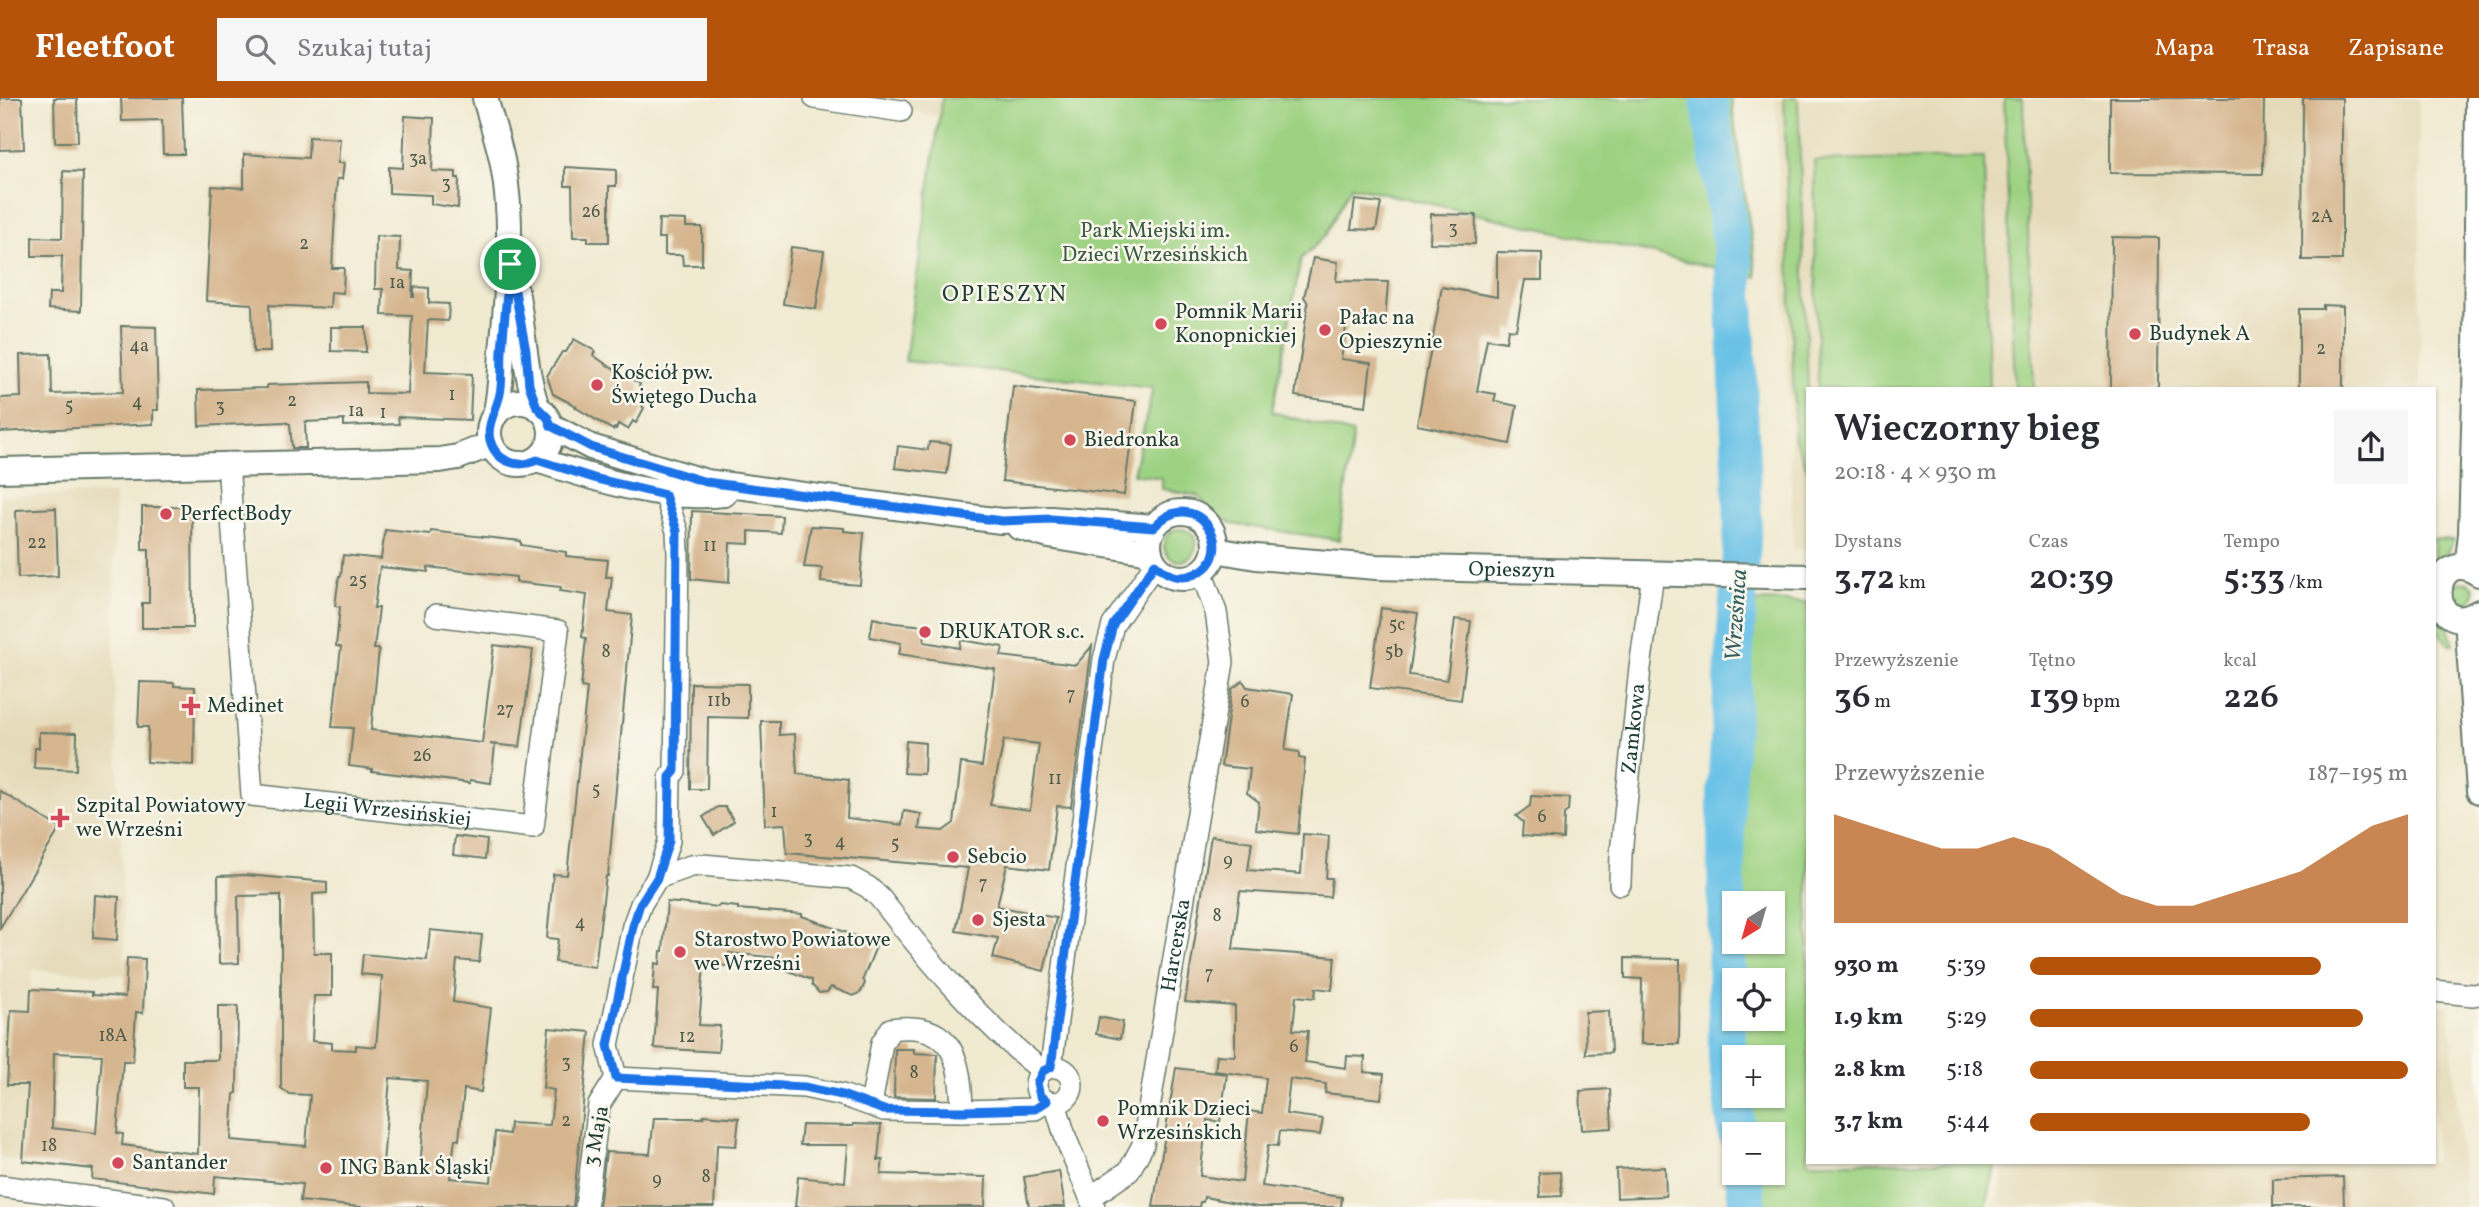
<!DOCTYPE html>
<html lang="pl">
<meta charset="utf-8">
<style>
body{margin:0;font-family:Vollkorn,serif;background:#f7f7f7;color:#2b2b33;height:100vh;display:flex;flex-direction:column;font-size:26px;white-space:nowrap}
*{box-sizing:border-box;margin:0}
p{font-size:23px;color:#7c7c81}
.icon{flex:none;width:38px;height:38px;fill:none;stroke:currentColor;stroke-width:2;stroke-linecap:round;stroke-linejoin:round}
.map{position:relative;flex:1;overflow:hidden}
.side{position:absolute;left:1806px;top:289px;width:630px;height:777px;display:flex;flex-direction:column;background:#fff;border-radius:0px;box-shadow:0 2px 5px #0004}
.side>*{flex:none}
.needle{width:46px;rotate:217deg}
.fabs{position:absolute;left:1722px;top:793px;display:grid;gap:14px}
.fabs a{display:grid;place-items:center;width:63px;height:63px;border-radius:0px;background:#fff;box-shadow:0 2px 5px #0004;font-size:35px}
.pin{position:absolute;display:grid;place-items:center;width:60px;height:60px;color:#fff;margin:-30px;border:4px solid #fff;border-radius:50%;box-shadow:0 2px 7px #0007}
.round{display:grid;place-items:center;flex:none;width:74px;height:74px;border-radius:0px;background:#f7f7f7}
.headline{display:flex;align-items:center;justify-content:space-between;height:119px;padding:0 28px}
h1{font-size:38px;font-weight:600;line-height:52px}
.metrics{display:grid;grid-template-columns:repeat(3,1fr);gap:10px;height:119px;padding:7px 28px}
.metrics div{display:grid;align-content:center}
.metrics b{font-size:35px;font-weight:600}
.metrics small{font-size:19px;font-weight:400}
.metrics p{font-size:19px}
.chart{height:196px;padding:14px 28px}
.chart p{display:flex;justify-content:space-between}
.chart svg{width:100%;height:126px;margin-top:7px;fill:#b45309;opacity:.7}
ul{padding:0 28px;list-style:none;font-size:23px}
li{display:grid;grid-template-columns:112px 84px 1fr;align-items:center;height:52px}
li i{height:18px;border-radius:9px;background:#b45309}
header{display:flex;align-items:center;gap:42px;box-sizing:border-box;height:98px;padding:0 35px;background:#b45309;color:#fff}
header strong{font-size:33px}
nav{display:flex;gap:38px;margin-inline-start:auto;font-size:24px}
.search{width:490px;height:63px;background:#f7f7f7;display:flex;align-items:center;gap:18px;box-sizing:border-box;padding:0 24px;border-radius:0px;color:#7c7c81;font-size:26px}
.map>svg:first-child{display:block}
</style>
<header>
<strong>Fleetfoot</strong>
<div class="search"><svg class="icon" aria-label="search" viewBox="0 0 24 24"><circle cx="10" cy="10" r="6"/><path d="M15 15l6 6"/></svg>Szukaj tutaj</div>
<nav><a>Mapa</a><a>Trasa</a><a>Zapisane</a></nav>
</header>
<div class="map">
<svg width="2479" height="1109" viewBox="0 0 2479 1109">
<rect width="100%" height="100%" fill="#fbf7ec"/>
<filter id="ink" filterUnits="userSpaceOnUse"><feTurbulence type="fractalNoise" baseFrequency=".0143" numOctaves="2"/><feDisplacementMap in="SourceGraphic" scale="14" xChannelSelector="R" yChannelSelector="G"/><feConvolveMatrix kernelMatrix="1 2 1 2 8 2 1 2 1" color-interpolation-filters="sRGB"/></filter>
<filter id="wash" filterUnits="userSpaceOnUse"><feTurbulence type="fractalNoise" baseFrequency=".00686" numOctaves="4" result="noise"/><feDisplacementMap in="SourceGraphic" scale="28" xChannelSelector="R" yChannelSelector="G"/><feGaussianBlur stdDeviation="1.57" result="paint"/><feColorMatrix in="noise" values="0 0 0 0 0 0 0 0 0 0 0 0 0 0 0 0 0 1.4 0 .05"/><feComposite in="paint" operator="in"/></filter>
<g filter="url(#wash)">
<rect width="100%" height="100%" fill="#f0ead1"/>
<g fill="#e5dbba">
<polygon points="840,0 941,0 939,18"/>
<polygon points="1776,0 2419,0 2420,290 1808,290 1808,451 1794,451"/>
<polygon points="115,396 114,567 126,877 32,872 23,1063 0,1060 0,398"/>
<polygon points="2434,906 2449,908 2465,1109 1995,1109 2006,1064 2434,1064"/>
</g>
<g fill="#9dd282" stroke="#5e885b" stroke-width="2">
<polygon points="942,0 1731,0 1757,179 1351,88 1325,138 1301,161 1272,314 1353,336 1339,442 1232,426 1208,410 1199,398 1162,391 1162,380 1133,376 1153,290 905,263"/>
<polygon points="1784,0 1798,0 1808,293 1808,374 1795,342"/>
<polygon points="2004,0 2023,0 2034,290 2015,290"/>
<polygon points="1984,60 1989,290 1818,290 1814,63"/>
<circle cx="1180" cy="447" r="16"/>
<polygon points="2434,441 2453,442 2449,453 2434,470"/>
<circle cx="2463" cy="495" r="11"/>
<polygon points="1742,503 1808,504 1808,1064 1996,1064 1986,1109 1758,1109 1753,1075 1773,1074 1773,1036 1748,1036 1742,998 1773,998 1773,959 1738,959 1738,921 1773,920 1773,882 1738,882 1739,844 1773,844 1773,805 1739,805"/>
<polygon points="2434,514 2445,522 2454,546 2449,546 2434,529"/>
</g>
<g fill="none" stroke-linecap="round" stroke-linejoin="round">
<g stroke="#6ac2e7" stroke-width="38">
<polyline points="1709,0 1734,167 1743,425 1726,692 1727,961 1737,1036"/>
<polyline points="1743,1074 1748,1109"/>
</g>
</g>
<g id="blocks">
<g fill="#d6b68f" fill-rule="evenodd">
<polygon points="0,0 22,0 24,51 0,52"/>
<polygon points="54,0 77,0 78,44 55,44"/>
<polygon points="121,0 182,0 184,56 163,56 162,22 122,23"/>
<polygon points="2110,0 2264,0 2263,76 2110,75"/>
<polygon points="2303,0 2342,0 2342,162 2302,162"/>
<polygon points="405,18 434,20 432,73 456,74 456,80 459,80 458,110 431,106 431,97 389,95 389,69 403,70"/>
<polygon points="309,39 340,41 338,65 344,65 342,81 337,81 332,170 344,170 343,195 331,194 330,210 269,207 270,254 253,254 252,206 206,203 212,88 244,90 244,56 308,60"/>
<polygon points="565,69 616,72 616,88 609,88 609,144 588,144 588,139 573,139 572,88 565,88"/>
<polygon points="63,73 83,74 81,213 48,211 49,195 61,195 62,158 32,158 32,139 62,140"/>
<polygon points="1355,102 1381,105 1376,132 1351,131"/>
<polygon points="1431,116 1476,117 1475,146 1430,145"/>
<polygon points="659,121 686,122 686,129 702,129 702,167 683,167 682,157 665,157 665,140 658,140"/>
<polygon points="376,138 400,139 399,172 413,173 412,199 414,199 414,189 429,190 429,205 449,206 448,223 428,222 425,274 472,276 470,322 398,319 399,326 344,328 344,322 305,324 306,350 292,350 290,326 285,324 199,328 198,292 267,290 267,287 366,284 366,295 408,296 412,218 382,217 383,191 375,191"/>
<polygon points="2112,139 2159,140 2158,290 2111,290"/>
<polygon points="791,149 824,153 816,211 783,206"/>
<polygon points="1497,154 1542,155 1542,182 1525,182 1516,232 1508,231 1506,244 1487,241 1477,293 1496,296 1494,303 1517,308 1510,346 1417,327 1442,189 1497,199"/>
<polygon points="1313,160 1338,164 1336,183 1388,184 1385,224 1347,223 1341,261 1371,265 1366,308 1295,298 1308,205 1304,199"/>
<polygon points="2323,207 2343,208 2343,290 2299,290 2299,211 2323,211"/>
<polygon points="121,228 156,229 158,312 153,312 153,326 0,334 0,300 21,299 20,257 51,256 52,296 123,294"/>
<polygon points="331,229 366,229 366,254 331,253"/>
<polygon points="574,241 595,253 593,257 607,267 640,286 639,289 641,290 637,297 646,300 642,308 644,310 636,325 633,323 628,331 618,326 616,331 614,330 613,332 575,309 576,308 553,296 547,278 562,254 566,254"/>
<polygon points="1013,288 1136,303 1124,397 1002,383"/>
<polygon points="929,344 951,346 947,376 895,370 898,348 928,352"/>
<polygon points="142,409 192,409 193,530 142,530 142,505 149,505 149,451 142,451"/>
<polygon points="56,410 58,478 18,480 16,412"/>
<polygon points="692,413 782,418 781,435 749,433 749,446 730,445 729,485 691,481"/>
<polygon points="811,428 844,430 844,433 864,435 860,487 821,484 822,470 804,469"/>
<polygon points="385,432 430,437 431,433 521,443 521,447 566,454 566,458 608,462 606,479 612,479 608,514 632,517 608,778 606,778 595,869 555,864 558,841 547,840 553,776 567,777 587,590 581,589 586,540 582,539 587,497 560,493 561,489 516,484 516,479 428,469 428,474 380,469 374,510 379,510 374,551 379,551 371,632 482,645 494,547 533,552 520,649 490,646 495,647 491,685 470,682 470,685 372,673 372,671 349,668 353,630 332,629 341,549 336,548 340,509 335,508 339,478 341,478 343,457 381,461"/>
<polygon points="1381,510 1418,515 1409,577 1447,582 1455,521 1471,523 1461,602 1370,590"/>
<path d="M873,520L894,525L926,528L924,544L960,550L961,542L1003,549L1001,558L1076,567L1092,548L1071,709L1057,708L1049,772L1007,767L997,808L1056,820L1044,873L993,860L998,840L956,833L968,770L787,755L785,726L765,727L761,623H779V637L795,636L797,676L849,682L847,720L902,727L904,713L921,716L919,731L943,733L954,725L961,665L982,668L995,571L899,556L901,545L870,539ZM1004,642L1039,646L1030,712L990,707Z"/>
<polygon points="1243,583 1247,589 1293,596 1285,652 1299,654 1299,660 1305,661 1298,736 1256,731 1259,704 1247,695 1250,671 1221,668 1232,591"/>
<polygon points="140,584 174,585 174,588 195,589 194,667 147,664 148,629 138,629"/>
<polygon points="691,585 748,586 748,620 708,619 707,691 690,691"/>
<polygon points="39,634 77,635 76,672 34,670 35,650 39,650"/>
<polygon points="906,643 925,645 924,676 904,675"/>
<polygon points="0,693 60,730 0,830"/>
<polygon points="1531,698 1569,700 1568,713 1564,716 1563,741 1522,738 1523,724 1516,718 1530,708"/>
<polygon points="718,709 725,709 734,723 714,737 703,719"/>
<polygon points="1303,736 1329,738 1326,780 1332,780 1330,799 1240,793 1233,851 1335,859 1332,892 1316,890 1315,900 1296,898 1293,932 1308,933 1305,964 1346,970 1347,958 1365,959 1364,974 1384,976 1381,1001 1325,995 1326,986 1290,981 1286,1016 1323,1021 1320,1037 1280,1033 1278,1048 1268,1047 1262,1088 1342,1099 1341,1109 1257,1109 1204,1099 1203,1104 1200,1104 1199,1109 1153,1109 1176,970 1227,976 1220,1024 1207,1022 1200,1078 1242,1084 1249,1013 1262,1015 1266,980 1215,973 1217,957 1235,958 1235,908 1185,904 1211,738 1252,744 1248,772 1301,776"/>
<polygon points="455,738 487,742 485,761 453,757"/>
<path d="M245,777L327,784V795L313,796L314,855H332V898H314L312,943L332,945V951L356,952V947L376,949L382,878L361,876L363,856L427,862L430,832L482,837L479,864L457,862L453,904L491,910L481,994L464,991L459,1042L455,1041L450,1080L491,1084L495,1034L509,1036L510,1025L550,1027L554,992L543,990L549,930L590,934L573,1109H361L300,1103L302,1086L215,1078L214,1096L92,1081L93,1071L23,1063L28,987H7L11,912L30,913L31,891L92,894V897L125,899L127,860L145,861L143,915L136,914L133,963H123L117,1035L123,1036L122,1047L198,1056L199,989H183V962H218V908H238L237,995L234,996L231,1042L306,1048L310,997L289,996L281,990V797L238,798L239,865L219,866L218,778ZM54,955L102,957L96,1035L52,1030ZM390,980L427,983L420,1071L383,1066Z"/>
<polygon points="95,797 119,799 117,842 93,840"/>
<polygon points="667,804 718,809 719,807 738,809 738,811 802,816 802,818 877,846 863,881 865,885 861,894 853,898 831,889 827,894 819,895 812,887 812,882 786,872 790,861 729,855 728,868 704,866 699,927 720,928 718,954 654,950 658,892 653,892 655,865 660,866 661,853 663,853"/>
<polygon points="1625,860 1680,861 1679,946 1641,946 1642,881 1625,880"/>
<polygon points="1609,913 1611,955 1586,956 1585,914"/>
<polygon points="1099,919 1123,924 1120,941 1096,936"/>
<polygon points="895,951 914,951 914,955 937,956 936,1000 894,999"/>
<polygon points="1610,991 1612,1030 1582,1032 1580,993"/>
<polygon points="704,1017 739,1020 736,1048 717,1047 714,1109 599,1109 606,1054 650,1056 654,1020 703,1020"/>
<polygon points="853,1026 881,1027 878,1062 883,1062 881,1076 986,1079 985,1109 795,1109 798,1079 845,1084 848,1047 800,1047 802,1027 853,1028"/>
<polygon points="1665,1069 1666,1098 1617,1100 1616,1071"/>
<polygon points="1059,1073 1065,1109 1029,1109 1024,1079"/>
<polygon points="1560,1074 1562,1098 1540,1099 1539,1075"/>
<polygon points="2343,1079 2344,1109 2273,1109 2273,1081"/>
</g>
</g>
</g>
<g filter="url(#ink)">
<use href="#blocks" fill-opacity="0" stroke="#687a6b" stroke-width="2"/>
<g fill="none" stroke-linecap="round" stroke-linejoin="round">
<g stroke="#687a6b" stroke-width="24">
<g id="minor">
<polyline points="815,0 901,13"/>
<path id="s1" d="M228,365L252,697L533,729L558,533L436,517"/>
<path d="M657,780L691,768L702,767L851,780L868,789L880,800C928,862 981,925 1043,973"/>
<path id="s2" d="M1620,786L1621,756L1640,570L1653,476"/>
<polyline points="2434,893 2473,897 2479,896"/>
<polyline points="1051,969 1104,561 1113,527 1155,466"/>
<circle cx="1054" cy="987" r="18"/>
<polyline points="616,980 608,947 633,828 641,806 657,780 669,743 670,679 675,673 678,455 677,433 665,396"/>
<polyline points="616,980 804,989 842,997 884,1012 962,1013 1035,1011 1047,1003"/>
<polyline points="1055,1005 1066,1041 1094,1109"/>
<path d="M871,1007L882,945L891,931C953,922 961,961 962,1013"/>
<polyline points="0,1088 164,1109"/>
<path id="s3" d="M1091,1099L1129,1073L1143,1047L1223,564L1216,514L1201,473"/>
<polyline points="586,1109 599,1007 616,980"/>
</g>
</g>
<g stroke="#687a6b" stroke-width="28">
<g id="tertiary">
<path d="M485,0C491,22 499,45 503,67C514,126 508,184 503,243C500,269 502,290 495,317"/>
<path d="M516,193C524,232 524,272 537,309"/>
<circle cx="520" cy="335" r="31"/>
<polyline points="551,328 591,349 706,384 1001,423 1051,421 1154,429"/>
<path d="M537,362C598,381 659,403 724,396"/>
<polyline points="0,372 440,362 458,359 491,346"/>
<circle cx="1182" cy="447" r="33"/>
<polyline points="1019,429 1049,438 1150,454"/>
<path id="s4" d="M1215,452L1256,459L1376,469L1808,479"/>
<polyline points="2467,470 2471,436 2476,260 2478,0"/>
<path d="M2479,476C2427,442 2426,547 2479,514"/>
<polyline points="2467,520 2479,693"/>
</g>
</g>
<use href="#minor" stroke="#fff" stroke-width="21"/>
<use href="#tertiary" stroke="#fff" stroke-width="24"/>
</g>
</g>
<g fill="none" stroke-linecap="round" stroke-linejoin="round" filter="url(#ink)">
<g stroke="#fff" stroke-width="14">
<path id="route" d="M510,166L526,253L529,287L537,309L548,320L551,328L591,349L706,384L1002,423L1051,421L1154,429C1196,383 1242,456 1195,476C1179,483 1167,477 1155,466L1113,527L1104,561L1051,969L1043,973L1037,985L1040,998L1047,1003L1035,1011L962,1013L884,1012L842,997L804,989L616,980L608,947L633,828L640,806L657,780L669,743L670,679L675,673L677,433L665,397L597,381L537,362C518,371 496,364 490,342C486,327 497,311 500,296C503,282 501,267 502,253C504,224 507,195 510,166Z"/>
</g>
<use href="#route" stroke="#1a73e8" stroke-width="9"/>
</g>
<g fill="#d1495b" stroke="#fbf7ec" stroke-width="2.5">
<circle cx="1161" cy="226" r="7"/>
<circle cx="1325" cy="232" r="7"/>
<circle cx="2135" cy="236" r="7"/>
<circle cx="597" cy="287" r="7"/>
<circle cx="1070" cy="342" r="7"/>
<circle cx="166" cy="416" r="7"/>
<circle cx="925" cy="534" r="7"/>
<path d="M187.5 597.5h7v7h7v7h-7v7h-7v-7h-7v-7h7z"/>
<path d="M56.5 709.5h7v7h7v7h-7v7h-7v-7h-7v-7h7z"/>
<circle cx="953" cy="759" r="7"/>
<circle cx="978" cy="822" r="7"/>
<circle cx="680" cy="854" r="7"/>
<circle cx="1103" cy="1023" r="7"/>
<circle cx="118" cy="1065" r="7"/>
<circle cx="326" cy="1070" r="7"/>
</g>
<g text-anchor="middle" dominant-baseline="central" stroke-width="5" stroke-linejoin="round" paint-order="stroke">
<g font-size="18" fill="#4d5b4b">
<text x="418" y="61">3a</text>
<text x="446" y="86">3</text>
<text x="591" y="114">26</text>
<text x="2322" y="119">2A</text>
<text x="1453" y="131">3</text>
<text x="304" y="146">2</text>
<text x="397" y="185">1a</text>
<text x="139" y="248">4a</text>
<text x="2321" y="251">2</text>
<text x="452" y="297">1</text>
<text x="292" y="303">2</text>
<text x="137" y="304">4</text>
<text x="69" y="308">5</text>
<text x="220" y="309">3</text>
<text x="356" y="313">1a</text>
<text x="383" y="315">1</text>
<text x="37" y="445">22</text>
<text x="710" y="448">11</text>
<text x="358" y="483">25</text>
<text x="1397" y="527">5c</text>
<text x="606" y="554">8</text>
<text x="1394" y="554">5b</text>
<text x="1071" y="597">7</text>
<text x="719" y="603">11b</text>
<text x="1245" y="604">6</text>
<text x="505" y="612">27</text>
<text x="422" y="658">26</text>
<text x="1055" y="681">11</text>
<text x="596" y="692">5</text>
<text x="774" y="714">1</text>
<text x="1542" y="719">6</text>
<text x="808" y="741">3</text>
<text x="840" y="744">4</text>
<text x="895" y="746">5</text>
<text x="1228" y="763">9</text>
<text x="983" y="786">7</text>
<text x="1217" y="818">8</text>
<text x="580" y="825">4</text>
<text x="1209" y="876">7</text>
<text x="113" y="938">18A</text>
<text x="687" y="939">12</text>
<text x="1294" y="949">6</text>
<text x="566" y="965">3</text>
<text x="914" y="975">8</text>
<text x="566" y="1023">2</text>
<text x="49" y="1048">18</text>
<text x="706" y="1079">8</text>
<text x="657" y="1082">9</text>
</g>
<g font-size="21" fill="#385b44" stroke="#fbf7ec">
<text x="1155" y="133">Park Miejski im.<tspan x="1155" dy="24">Dzieci Wrzesińskich</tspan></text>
</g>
<g font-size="21" fill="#1f3d34" stroke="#fbf7ec" text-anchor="start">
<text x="1175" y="214">Pomnik Marii<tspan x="1175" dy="24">Konopnickiej</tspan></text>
<text x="1339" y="220">Pałac na<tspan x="1339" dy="24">Opieszynie</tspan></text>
<text x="2149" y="236">Budynek A</text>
<text x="611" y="275">Kościół pw.<tspan x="611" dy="24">Świętego Ducha</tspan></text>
<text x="1084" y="342">Biedronka</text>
<text x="180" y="416">PerfectBody</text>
<text x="939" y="534">DRUKATOR s.c.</text>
<text x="207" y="608">Medinet</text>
<text x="76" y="708">Szpital Powiatowy<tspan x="76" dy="24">we Wrześni</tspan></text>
<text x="967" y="759">Sebcio</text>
<text x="992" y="822">Sjesta</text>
<text x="694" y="842">Starostwo Powiatowe<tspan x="694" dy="24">we Wrześni</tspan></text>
<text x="1117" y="1011">Pomnik Dzieci<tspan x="1117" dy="24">Wrzesińskich</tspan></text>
<text x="132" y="1065">Santander</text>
<text x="340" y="1070">ING Bank Śląski</text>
</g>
<g font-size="21" fill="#1f3d34" stroke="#fbf7ec">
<text stroke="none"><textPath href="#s4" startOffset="298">Opieszyn</textPath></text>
<text stroke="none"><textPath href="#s2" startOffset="156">Zamkowa</textPath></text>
<text stroke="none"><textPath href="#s1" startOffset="469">Legii Wrzesińskiej</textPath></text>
<text stroke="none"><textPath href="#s3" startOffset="278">Harcerska</textPath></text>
<text transform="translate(597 1038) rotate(-79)">3 Maja</text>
</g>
<g font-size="23" letter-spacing="2" fill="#1f3d34" stroke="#fbf7ec">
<text x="1005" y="197">OPIESZYN</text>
</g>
<g font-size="23" font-style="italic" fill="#325e61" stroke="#fbf7ec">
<text transform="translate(1737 517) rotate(-86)">Wrześnica</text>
</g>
</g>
</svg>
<div class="fabs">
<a><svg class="needle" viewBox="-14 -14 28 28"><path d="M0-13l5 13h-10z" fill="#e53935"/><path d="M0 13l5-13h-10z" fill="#7c7c81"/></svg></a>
<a><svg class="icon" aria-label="locate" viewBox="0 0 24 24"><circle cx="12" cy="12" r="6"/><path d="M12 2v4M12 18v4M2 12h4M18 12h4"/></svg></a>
<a>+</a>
<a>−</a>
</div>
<div class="pin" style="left:510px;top:166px;background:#1e9e55"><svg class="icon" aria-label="arrive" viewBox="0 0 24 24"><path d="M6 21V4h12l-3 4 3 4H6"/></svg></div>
<section class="side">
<div class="headline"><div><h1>Wieczorny bieg</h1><p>20:18 · 4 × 930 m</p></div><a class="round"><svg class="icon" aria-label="share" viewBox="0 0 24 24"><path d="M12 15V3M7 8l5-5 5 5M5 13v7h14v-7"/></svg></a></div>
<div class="metrics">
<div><p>Dystans</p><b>3.72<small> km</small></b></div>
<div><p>Czas</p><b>20:39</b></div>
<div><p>Tempo</p><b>5:33<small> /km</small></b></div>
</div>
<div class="metrics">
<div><p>Przewyższenie</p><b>36<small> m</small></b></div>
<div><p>Tętno</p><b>139<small> bpm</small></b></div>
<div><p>kcal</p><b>226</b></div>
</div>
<div class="chart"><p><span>Przewyższenie</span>187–195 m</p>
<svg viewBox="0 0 160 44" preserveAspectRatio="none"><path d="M0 44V6L10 10L20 14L30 18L40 18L50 14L60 18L70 26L80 34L90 38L100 38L110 34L120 30L130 26L140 18L150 10L160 6V44z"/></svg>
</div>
<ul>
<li><b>930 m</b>5:39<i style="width:77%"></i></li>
<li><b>1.9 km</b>5:29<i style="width:88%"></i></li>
<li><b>2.8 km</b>5:18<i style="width:100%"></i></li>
<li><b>3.7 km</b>5:44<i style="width:74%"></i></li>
</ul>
</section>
</div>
